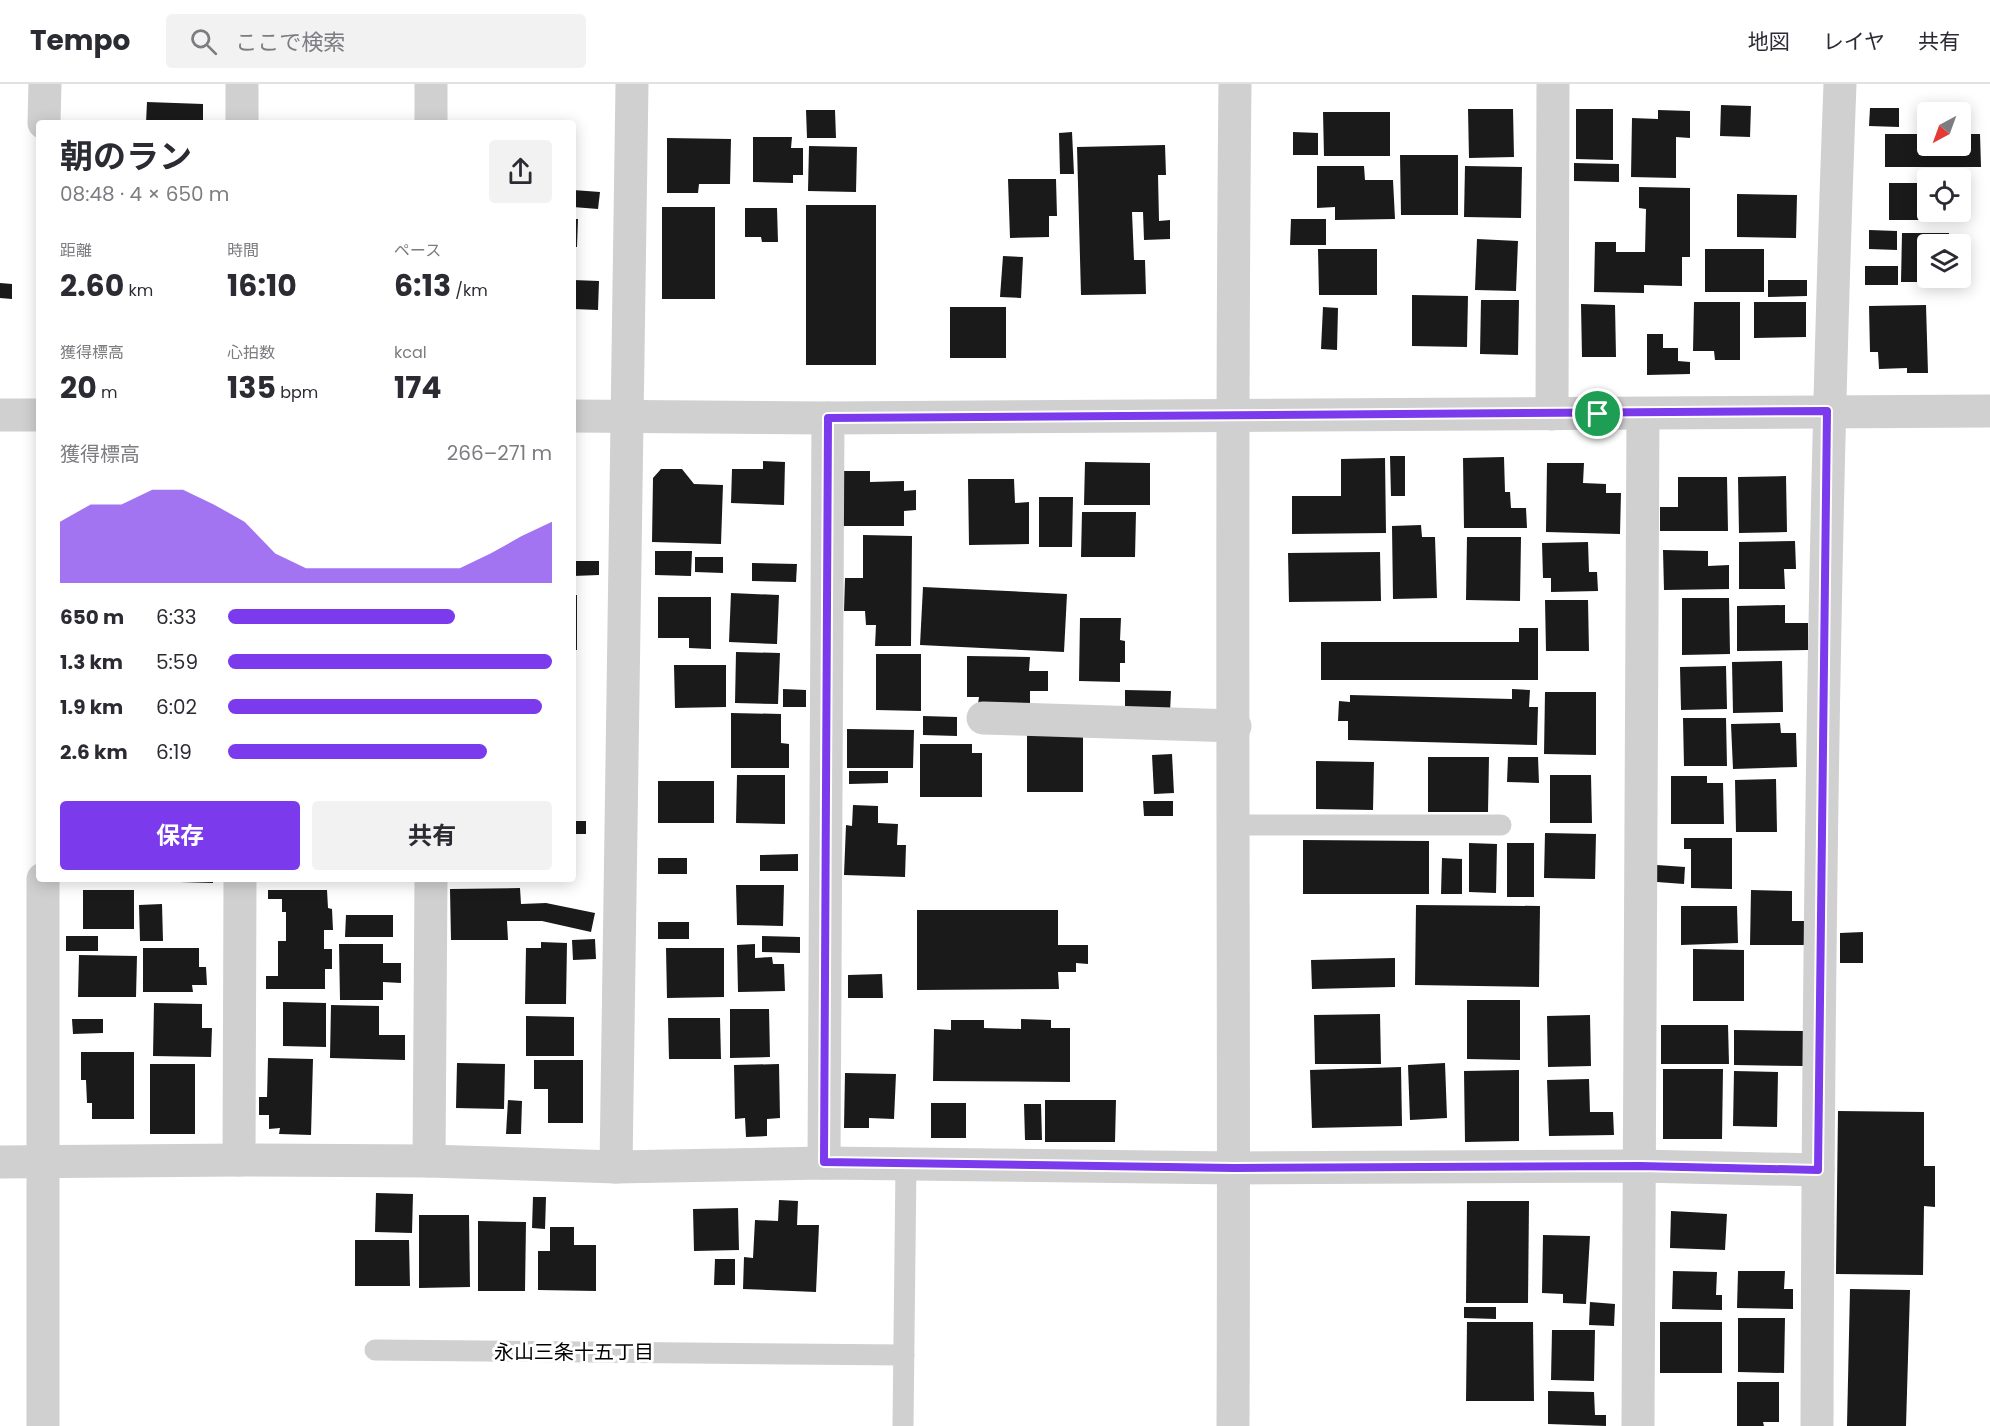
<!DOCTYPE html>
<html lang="ja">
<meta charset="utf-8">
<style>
body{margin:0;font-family:Poppins,"Noto Sans JP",sans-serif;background:#f2f2f3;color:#2b2b33;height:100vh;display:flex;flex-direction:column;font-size:22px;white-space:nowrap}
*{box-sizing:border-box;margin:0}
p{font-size:20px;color:#7c7c81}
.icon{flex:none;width:33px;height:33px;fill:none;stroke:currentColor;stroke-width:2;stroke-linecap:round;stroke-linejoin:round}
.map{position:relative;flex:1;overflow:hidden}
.details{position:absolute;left:36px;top:36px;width:540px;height:762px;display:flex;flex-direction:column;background:#fff;border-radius:6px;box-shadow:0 3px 15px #0003}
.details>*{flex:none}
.needle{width:39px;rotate:221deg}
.tools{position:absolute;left:1917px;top:18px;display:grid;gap:12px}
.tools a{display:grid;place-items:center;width:54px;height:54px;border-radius:6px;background:#fff;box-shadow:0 3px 15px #0003;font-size:30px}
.pin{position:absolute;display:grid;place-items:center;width:51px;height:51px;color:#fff;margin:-26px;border:3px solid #fff;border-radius:50%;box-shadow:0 2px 6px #0007}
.round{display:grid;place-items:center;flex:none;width:63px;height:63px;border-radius:6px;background:#f2f2f3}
.headline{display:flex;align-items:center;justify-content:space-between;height:102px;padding:0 24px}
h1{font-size:33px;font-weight:700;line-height:45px}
.figures{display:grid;grid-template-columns:repeat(3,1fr);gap:9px;height:102px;padding:6px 24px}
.figures div{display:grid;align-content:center}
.figures b{font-size:30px;font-weight:700}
.figures small{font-size:16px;font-weight:400}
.figures p{font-size:16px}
.chart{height:168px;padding:12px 24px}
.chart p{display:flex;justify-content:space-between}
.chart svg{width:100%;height:108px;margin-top:6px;fill:#7c3aed;opacity:.7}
.button{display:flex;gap:12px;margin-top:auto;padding:12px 24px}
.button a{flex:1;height:69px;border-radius:6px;background:#7c3aed;color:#fff;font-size:24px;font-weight:700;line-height:69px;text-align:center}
.button a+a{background:#f2f2f3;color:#2b2b33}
ul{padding:0 24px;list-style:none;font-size:20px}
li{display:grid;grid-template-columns:96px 72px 1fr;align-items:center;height:45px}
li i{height:15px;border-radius:8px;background:#7c3aed}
header{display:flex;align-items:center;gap:36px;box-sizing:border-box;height:84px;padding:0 30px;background:#fff;border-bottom:2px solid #e1e1e2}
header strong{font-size:28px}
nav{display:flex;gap:33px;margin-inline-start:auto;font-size:21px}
.search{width:420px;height:54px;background:#f2f2f3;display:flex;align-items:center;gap:15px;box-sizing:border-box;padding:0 21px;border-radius:6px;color:#7c7c81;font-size:22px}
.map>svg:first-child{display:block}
</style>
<header>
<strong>Tempo</strong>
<div class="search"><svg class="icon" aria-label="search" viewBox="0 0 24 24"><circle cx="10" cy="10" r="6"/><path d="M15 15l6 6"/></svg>ここで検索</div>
<nav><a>地図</a><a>レイヤ</a><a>共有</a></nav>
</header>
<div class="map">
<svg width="1990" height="1342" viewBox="0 0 1990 1342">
<rect width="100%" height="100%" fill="#fff"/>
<g fill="#1a1a1a">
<polygon points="147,18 203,20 203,39 146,39"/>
<polygon points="1721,21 1751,22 1750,53 1720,52"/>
<polygon points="1870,24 1899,24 1899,43 1869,42"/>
<polygon points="1468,25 1513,25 1514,73 1469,74"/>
<polygon points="1576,25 1613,25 1613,76 1576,75"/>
<polygon points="806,26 835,26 836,54 807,54"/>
<polygon points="1658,26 1690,27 1690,54 1676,53 1676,94 1631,93 1632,34 1658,35"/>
<polygon points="1323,28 1390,28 1390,72 1324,72"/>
<polygon points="1072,48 1074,90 1060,90 1059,49"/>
<polygon points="1293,48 1318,49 1318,71 1293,71"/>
<polygon points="1885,50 1928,50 1928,62 1960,62 1960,50 1980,50 1981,83 1885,83"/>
<polygon points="753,53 792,53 791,64 803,64 803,91 793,91 793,99 753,98"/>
<polygon points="667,54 731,55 730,100 699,100 698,109 667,109"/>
<polygon points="1165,61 1166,91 1158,91 1159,137 1170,136 1170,155 1144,156 1143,128 1132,128 1134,176 1145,176 1146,210 1081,211 1077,63"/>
<polygon points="809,62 857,63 856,108 808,107"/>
<polygon points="1400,71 1458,71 1458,131 1401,131"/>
<polygon points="1574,79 1619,80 1619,98 1574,97"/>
<polygon points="1317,82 1364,82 1365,96 1393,96 1395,135 1335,136 1335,123 1317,124"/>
<polygon points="1465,82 1522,83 1521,134 1464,133"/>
<polygon points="1008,95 1056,95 1057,132 1049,132 1049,153 1010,154"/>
<polygon points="1889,99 1928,99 1928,128 1953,128 1953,136 1889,136"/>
<polygon points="1639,103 1690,104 1690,173 1682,173 1682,202 1644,201 1644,209 1594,208 1595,158 1616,158 1616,168 1645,168 1646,125 1639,124"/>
<polygon points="573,106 600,108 598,125 573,123"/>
<polygon points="1737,110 1797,111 1796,154 1737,153"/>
<rect x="806" y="121" width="70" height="160"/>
<rect x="662" y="123" width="53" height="92"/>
<polygon points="745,124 777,124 778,158 762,158 761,153 745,153"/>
<polygon points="573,135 578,135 577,163 573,163"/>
<polygon points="1291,135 1326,135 1326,161 1290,161"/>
<polygon points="1869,146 1897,147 1897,166 1869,165"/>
<polygon points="1902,149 1949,149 1949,160 1928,160 1928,194 1949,194 1948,198 1901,198"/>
<polygon points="1477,155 1518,157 1516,207 1475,206"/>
<polygon points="1318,165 1377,165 1377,211 1319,211"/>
<rect x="1705" y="165" width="59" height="43"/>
<polygon points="1003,172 1023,173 1021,214 1000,213"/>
<rect x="1865" y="182" width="33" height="19"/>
<polygon points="573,196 599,197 598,226 573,225"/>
<polygon points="1768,196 1807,196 1807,212 1768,213"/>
<polygon points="0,199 12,200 12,215 0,214"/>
<polygon points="1412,211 1468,212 1467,263 1412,262"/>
<polygon points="1481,216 1519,216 1518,271 1480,270"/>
<polygon points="1694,218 1740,218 1740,276 1715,276 1714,267 1693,267"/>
<polygon points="1754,218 1806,218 1806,253 1754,254"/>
<polygon points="1581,220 1615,221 1616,273 1582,273"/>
<polygon points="1926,221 1928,289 1907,289 1907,284 1879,285 1878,268 1870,268 1869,222"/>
<rect x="950" y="223" width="56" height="51"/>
<polygon points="1323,223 1338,224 1337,266 1321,265"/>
<polygon points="1647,250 1663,250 1663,264 1678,264 1678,277 1690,278 1690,290 1647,291"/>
<polygon points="1390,372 1405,372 1405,412 1391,412"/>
<polygon points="1504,373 1505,408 1510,408 1511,424 1526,424 1527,444 1464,444 1463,374"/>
<polygon points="1385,374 1386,449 1292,450 1292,412 1341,412 1341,375"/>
<polygon points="763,377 785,378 784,421 731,419 732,385 763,385"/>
<polygon points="1085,378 1150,379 1150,421 1084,421"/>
<polygon points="1547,379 1584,379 1583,399 1606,400 1606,409 1621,409 1620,450 1546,448"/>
<polygon points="661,385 682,385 694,400 723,401 721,460 652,458 653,394"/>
<polygon points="842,387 870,387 870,398 904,397 904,407 916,406 916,426 904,427 904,442 842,442"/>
<polygon points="1786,392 1787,448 1739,449 1738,393"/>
<polygon points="1678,393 1727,393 1728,447 1660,447 1660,423 1678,423"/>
<polygon points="968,395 1014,395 1015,419 1029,418 1029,460 969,461"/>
<polygon points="1039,413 1073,413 1072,463 1039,463"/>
<polygon points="1082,428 1136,428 1135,473 1081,473"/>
<polygon points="1421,441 1422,453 1435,453 1437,514 1393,515 1392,442"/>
<polygon points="863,451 912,452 911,562 875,562 876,541 866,541 865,527 844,527 845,494 863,494"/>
<polygon points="1467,453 1521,453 1520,517 1466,516"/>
<polygon points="1795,457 1796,485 1784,485 1785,505 1739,505 1739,458"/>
<polygon points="1588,458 1589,488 1597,488 1598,507 1551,508 1551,494 1543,494 1542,459"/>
<polygon points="1663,466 1708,467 1708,482 1729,481 1729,505 1664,506"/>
<polygon points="655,467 692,467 691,492 655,491"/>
<polygon points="1380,468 1381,517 1289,518 1288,469"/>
<polygon points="695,473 723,473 723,489 695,488"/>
<polygon points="573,477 599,477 599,491 573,492"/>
<polygon points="752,479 797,480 796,498 752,497"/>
<polygon points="923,503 1067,510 1064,568 920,561"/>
<polygon points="731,509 779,511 777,560 729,558"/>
<rect x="573" y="511" width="4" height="55"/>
<polygon points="658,513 711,513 711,565 689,564 689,554 658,554"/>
<polygon points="1682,514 1729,514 1730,570 1682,571"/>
<polygon points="1545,516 1588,516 1589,567 1546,567"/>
<polygon points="1785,521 1785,539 1808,539 1808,566 1737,567 1737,522"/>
<polygon points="1080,534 1121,534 1120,556 1125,557 1125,579 1120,579 1120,598 1079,597"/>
<polygon points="1519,544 1538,544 1538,596 1321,596 1321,558 1519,558"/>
<polygon points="736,568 780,569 778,620 735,619"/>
<polygon points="876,570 921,570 921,627 876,626"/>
<polygon points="967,572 1030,573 1029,587 1048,587 1048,607 1030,607 1030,620 978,620 979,613 967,613"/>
<polygon points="1782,577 1783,628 1733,629 1732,578"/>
<polygon points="674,581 726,581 726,623 675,624"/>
<polygon points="1726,582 1727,625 1681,626 1680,583"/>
<polygon points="783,605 806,606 806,623 783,623"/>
<polygon points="1512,605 1530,606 1529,623 1538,623 1537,661 1348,656 1348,637 1338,637 1339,617 1350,618 1350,611 1512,615"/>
<polygon points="1125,606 1171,607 1170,628 1125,627"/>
<polygon points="1545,608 1596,608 1596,671 1544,670"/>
<polygon points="731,629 781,630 781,659 789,660 789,684 731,684"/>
<polygon points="923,632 957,633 957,652 923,651"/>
<polygon points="1683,634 1726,634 1727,682 1684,682"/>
<polygon points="1780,639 1781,649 1796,649 1797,683 1733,685 1731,640"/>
<polygon points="847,645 914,646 913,684 847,684"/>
<polygon points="1027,647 1083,648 1083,708 1027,708"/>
<polygon points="920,660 972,660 972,669 982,669 982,713 920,713"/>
<polygon points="1172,670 1174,709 1154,710 1152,671"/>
<polygon points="1428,673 1489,673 1488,728 1428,728"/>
<polygon points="1508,673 1538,673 1539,699 1507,698"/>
<polygon points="1316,677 1374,678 1373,726 1316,725"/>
<polygon points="849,687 888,687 888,699 849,700"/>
<polygon points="737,691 785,691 785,740 736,739"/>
<polygon points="1550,691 1591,691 1592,739 1550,739"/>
<polygon points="1671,692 1707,692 1707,699 1723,699 1724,740 1671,740"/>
<polygon points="1776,695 1777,748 1736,748 1735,696"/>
<rect x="658" y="697" width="56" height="42"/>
<polygon points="1143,717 1173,717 1173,732 1144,732"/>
<polygon points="853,721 878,722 878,739 898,740 897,761 906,761 905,793 844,791 846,741 852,742"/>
<rect x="573" y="737" width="13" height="13"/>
<polygon points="1545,749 1596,750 1595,795 1544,794"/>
<polygon points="1684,754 1732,754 1732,805 1691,804 1691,765 1684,765"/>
<polygon points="1303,756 1429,757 1429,810 1303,810"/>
<polygon points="1469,759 1497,760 1496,809 1469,808"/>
<rect x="1507" y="759" width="27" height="54"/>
<polygon points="798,770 798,787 760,787 760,771"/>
<rect x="658" y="774" width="29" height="16"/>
<polygon points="1442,774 1462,775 1462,810 1441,810"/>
<polygon points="1657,781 1685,783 1684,800 1657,798"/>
<polygon points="146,795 213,795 213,799 146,797"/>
<rect x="342" y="795" width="38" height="3"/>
<rect x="450" y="795" width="66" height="3"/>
<polygon points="736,801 784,801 783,842 737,841"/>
<polygon points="520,804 521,820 546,819 595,829 591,848 542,837 507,837 508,856 451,856 450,805"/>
<rect x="83" y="806" width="51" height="39"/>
<polygon points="268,806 327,806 328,824 332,825 333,846 324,846 324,865 332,865 332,885 325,885 325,905 266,905 266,892 278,892 278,857 286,857 286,828 282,828 282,815 268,815"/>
<polygon points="1751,806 1792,807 1792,837 1805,837 1805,861 1750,861"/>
<polygon points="162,820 163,857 140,857 139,821"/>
<polygon points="1416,821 1540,822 1539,903 1415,901"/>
<polygon points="1681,822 1737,822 1738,859 1681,861"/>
<polygon points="917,826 1058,826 1058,861 1088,861 1088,880 1076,879 1076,888 1058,888 1059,905 917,906"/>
<polygon points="346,831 393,831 393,853 345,853"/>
<rect x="658" y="838" width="31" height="17"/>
<polygon points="1863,848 1863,879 1840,879 1840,849"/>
<rect x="66" y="852" width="32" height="15"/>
<polygon points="762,852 800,853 800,869 762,868"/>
<polygon points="595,855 596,875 573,876 572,856"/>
<polygon points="541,858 567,859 566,920 525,920 526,864 541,864"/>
<polygon points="339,860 383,860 383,879 401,879 401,899 383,898 383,916 340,916"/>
<polygon points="755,860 755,874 772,873 773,880 784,880 785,907 738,908 737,861"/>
<polygon points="143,864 199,864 199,883 206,883 207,901 192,901 193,908 143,908"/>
<polygon points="666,864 724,864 724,913 667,914"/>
<polygon points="1693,865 1744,866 1744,917 1693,917"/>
<polygon points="79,871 137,872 136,913 78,913"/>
<polygon points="1395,874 1395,903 1312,905 1311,876"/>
<polygon points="882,890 883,914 848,914 848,891"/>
<polygon points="1467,916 1520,916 1520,976 1467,975"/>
<polygon points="283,918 326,919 326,963 283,962"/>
<polygon points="154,919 202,920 202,944 212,944 211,973 153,972"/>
<polygon points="331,921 379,922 379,951 405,951 405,976 330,974"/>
<polygon points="730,925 769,925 770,973 730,974"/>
<polygon points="1380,930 1381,980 1315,980 1314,931"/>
<polygon points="1590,931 1591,982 1548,983 1547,932"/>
<polygon points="526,932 574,933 574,972 526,972"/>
<polygon points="668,934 720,934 721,975 669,975"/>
<polygon points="72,935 103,935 103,949 73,950"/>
<polygon points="1021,935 1051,936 1051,944 1070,944 1070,998 933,997 934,945 951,946 951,936 984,936 984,944 1021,945"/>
<polygon points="1661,941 1728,941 1729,980 1661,980"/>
<polygon points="1734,946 1804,947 1804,982 1734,981"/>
<polygon points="81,968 134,968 134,1035 92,1035 92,1019 87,1019 86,996 81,996"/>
<polygon points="268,974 313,975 311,1051 279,1050 280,1044 269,1045 269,1031 259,1031 259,1013 267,1013"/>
<polygon points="534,976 583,976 583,1039 548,1039 548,1005 534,1005"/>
<polygon points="457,979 505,980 504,1025 456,1024"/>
<polygon points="1445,979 1447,1034 1410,1036 1408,981"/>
<rect x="150" y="980" width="45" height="70"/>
<polygon points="779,980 780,1034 767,1035 767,1052 746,1053 745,1034 735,1035 734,981"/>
<polygon points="1401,983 1402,1042 1312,1044 1310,986"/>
<polygon points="1663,985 1723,985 1722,1055 1663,1055"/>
<polygon points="1519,986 1519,1057 1465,1058 1464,987"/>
<polygon points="1734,987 1778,988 1777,1043 1733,1042"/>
<polygon points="845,989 896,990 894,1035 869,1034 869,1044 844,1044"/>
<polygon points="1589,995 1590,1028 1613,1028 1614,1051 1549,1052 1547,996"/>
<polygon points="508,1016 522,1017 521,1050 506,1050"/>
<polygon points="1045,1016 1116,1016 1115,1058 1045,1058"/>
<rect x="931" y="1019" width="35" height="35"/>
<polygon points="1024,1020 1041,1020 1042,1056 1025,1056"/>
<polygon points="1838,1027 1924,1028 1924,1082 1935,1082 1935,1123 1924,1122 1923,1191 1836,1190"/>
<polygon points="376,1109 413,1110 412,1149 375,1148"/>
<polygon points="533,1113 546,1113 545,1145 532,1144"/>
<polygon points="779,1116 798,1117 797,1141 819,1141 816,1208 743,1205 744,1173 753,1174 755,1136 778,1137"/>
<polygon points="1467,1117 1529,1117 1528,1219 1466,1219"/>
<polygon points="738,1124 739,1166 694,1167 693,1125"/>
<polygon points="1671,1127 1727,1130 1725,1166 1670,1164"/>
<polygon points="419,1131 469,1131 470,1203 419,1204"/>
<polygon points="478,1137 526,1138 525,1207 478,1207"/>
<polygon points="550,1143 574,1143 574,1161 596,1161 596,1207 538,1206 538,1167 550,1167"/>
<polygon points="1543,1151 1590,1152 1586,1220 1563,1219 1563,1210 1542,1209"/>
<polygon points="355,1156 409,1156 410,1202 355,1202"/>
<polygon points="715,1175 735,1175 735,1201 714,1201"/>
<polygon points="1673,1187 1717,1188 1716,1211 1722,1211 1722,1226 1672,1225"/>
<polygon points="1738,1187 1785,1187 1784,1205 1793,1205 1793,1225 1737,1224"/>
<polygon points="1850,1205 1910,1206 1906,1342 1847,1342"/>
<polygon points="1590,1218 1615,1220 1614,1242 1589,1241"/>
<polygon points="1464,1223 1496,1223 1496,1235 1464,1234"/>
<polygon points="1738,1234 1785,1234 1784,1289 1738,1288"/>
<polygon points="1467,1238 1533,1238 1534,1317 1466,1317"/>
<rect x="1660" y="1238" width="62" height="51"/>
<polygon points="1552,1246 1595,1246 1594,1297 1551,1296"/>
<polygon points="1737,1298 1779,1298 1779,1338 1763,1338 1764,1342 1737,1342"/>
<polygon points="1548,1307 1594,1308 1595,1331 1606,1331 1606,1342 1548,1340"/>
</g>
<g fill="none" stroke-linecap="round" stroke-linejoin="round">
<g stroke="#d0d0d0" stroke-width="21">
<polyline points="1235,741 1501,741"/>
<polyline points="375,1266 904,1271"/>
<polyline points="903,1342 906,1080"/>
</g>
<g stroke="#d0d0d0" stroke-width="33">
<polyline points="431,0 431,39"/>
<polyline points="44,39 45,0"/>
<polyline points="242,39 242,0"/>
<polyline points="1552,330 1553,0"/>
<polyline points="0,331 39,331"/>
<polyline points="573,332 828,334 1990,327"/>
<polyline points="983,634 1235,642"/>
<polyline points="239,1076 240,795"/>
<polyline points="429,1077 431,795"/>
<polyline points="0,1078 239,1076 429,1077 616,1083 824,1079 1234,1084 1640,1082 1818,1086"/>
<polyline points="824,1079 828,334"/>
<polyline points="616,1083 632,0"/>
<polyline points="43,1342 43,795"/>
<path d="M1233,1342C1235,895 1230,447 1235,0"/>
<polyline points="1638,1342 1643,330"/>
<path d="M1817,1342C1818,895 1823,447 1840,0"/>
</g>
</g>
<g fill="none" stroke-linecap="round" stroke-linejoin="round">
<g stroke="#fff" stroke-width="12">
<polygon id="route" points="1827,327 1818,1086 1640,1082 1234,1084 824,1078 828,334"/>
</g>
<use href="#route" stroke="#7c3aed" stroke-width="8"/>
</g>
<g text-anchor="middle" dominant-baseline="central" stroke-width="6" stroke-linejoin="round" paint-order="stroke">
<g font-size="20" fill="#000" stroke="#fff">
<text x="574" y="1268">永山三条十五丁目</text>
</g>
</g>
</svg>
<div class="tools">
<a><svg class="needle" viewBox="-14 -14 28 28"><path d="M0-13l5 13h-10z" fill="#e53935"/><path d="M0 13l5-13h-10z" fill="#7c7c81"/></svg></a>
<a><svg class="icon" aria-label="locate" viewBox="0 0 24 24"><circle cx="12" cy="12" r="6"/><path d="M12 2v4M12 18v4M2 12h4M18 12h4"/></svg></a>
<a><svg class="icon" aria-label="layers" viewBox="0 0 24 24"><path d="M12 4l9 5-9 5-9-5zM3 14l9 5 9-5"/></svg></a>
</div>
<div class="pin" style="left:1598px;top:330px;background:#1e9e55"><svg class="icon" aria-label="arrive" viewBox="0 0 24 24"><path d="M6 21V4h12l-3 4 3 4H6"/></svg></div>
<section class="details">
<div class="headline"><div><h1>朝のラン</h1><p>08:48 · 4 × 650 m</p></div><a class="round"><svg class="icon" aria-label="share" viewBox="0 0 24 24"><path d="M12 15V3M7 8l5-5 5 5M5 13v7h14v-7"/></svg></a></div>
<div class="figures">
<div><p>距離</p><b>2.60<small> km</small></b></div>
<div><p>時間</p><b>16:10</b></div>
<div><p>ペース</p><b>6:13<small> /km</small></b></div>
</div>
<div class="figures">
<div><p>獲得標高</p><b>20<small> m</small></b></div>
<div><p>心拍数</p><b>135<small> bpm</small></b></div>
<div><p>kcal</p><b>174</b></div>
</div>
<div class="chart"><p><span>獲得標高</span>266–271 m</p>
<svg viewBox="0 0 160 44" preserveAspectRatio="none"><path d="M0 44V19L10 12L20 12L30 6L40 6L50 12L60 19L70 32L80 38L90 38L100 38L110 38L120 38L130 38L140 32L150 25L160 19V44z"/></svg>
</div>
<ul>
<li><b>650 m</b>6:33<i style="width:70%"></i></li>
<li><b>1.3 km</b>5:59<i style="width:100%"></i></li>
<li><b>1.9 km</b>6:02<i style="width:97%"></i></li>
<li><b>2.6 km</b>6:19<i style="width:80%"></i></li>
</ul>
<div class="button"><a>保存</a><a>共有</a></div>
</section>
</div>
